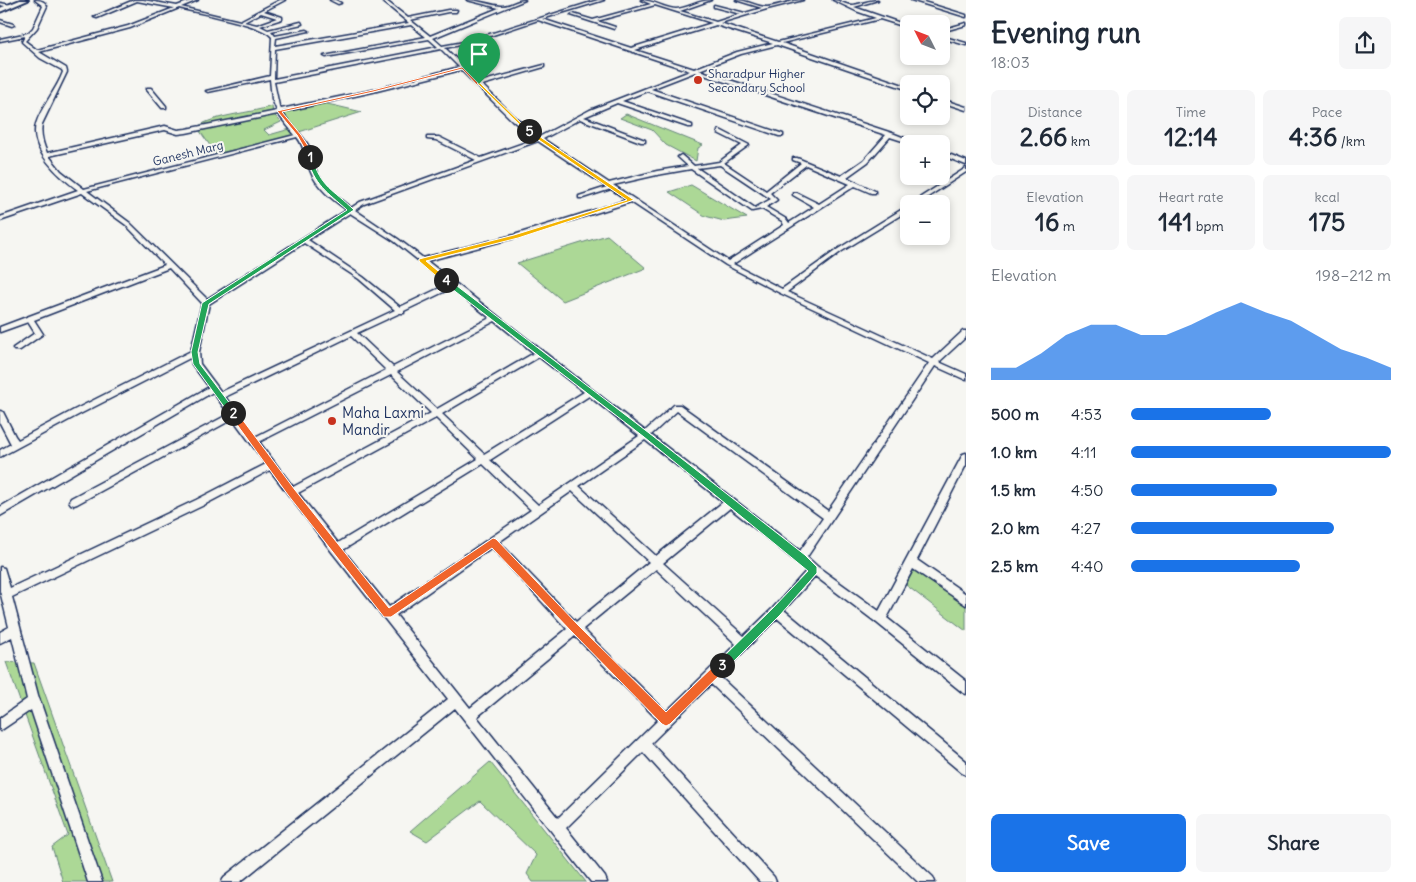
<!DOCTYPE html>
<meta charset="utf-8">
<style>
body{margin:0;font-family:Delius,sans-serif;background:#f6f6f7;color:#1f2937;height:100vh;display:flex;flex-direction:column;font-size:19px;white-space:nowrap}
*{box-sizing:border-box;margin:0}
p{font-size:16px;color:#747a83}
.icon{flex:none;width:28px;height:28px;fill:none;stroke:currentColor;stroke-width:2;stroke-linecap:round;stroke-linejoin:round}
.map{position:relative;flex:1;overflow:hidden}
.sheet{display:flex;flex-direction:column;background:#fff;width:450px}
.sheet>*{flex:none}
.needle{width:32px;rotate:312deg}
.buttons{position:absolute;left:900px;top:15px;display:grid;gap:10px}
.buttons a{display:grid;place-items:center;width:50px;height:50px;border-radius:8px;background:#fff;box-shadow:0 2px 8px #0003;font-size:25px}
.pin{position:absolute;display:grid;place-items:center;width:42px;height:42px;color:#fff;margin:-51px -21px;border-radius:50% 50% 50% 0;rotate:-45deg;box-shadow:0 0 5px #0007}
.pin .icon{rotate:45deg}
.km{position:absolute;width:25px;height:25px;margin:-12px;border-radius:50%;background:#222;color:#fff;font-size:14px;line-height:25px;text-align:center}
.round{display:grid;place-items:center;flex:none;width:52px;height:52px;border-radius:8px;background:#f6f6f7}
.head{display:flex;align-items:center;justify-content:space-between;height:85px;padding:0 25px}
h1{font-size:28px;font-weight:700;line-height:38px}
.figures{display:grid;grid-template-columns:repeat(3,1fr);gap:8px;height:85px;padding:5px 25px}
.figures div{display:grid;align-content:center;border-radius:8px;background:#f6f6f7;text-align:center}
.figures b{font-size:25px;font-weight:700}
.figures small{font-size:14px;font-weight:400}
.figures p{font-size:14px}
.chart{height:140px;padding:10px 25px}
.chart p{display:flex;justify-content:space-between}
.chart svg{width:100%;height:90px;margin-top:5px;fill:#1a73e8;opacity:.7}
.action{display:flex;gap:10px;margin-top:auto;padding:10px 25px}
.action a{flex:1;height:58px;border-radius:8px;background:#1a73e8;color:#fff;font-size:20px;font-weight:700;line-height:58px;text-align:center}
.action a+a{background:#f6f6f7;color:#1f2937}
ul{padding:0 25px;list-style:none;font-size:16px}
li{display:grid;grid-template-columns:80px 60px 1fr;align-items:center;height:38px}
li i{height:12px;border-radius:6px;background:#1a73e8}
main{display:flex;flex:1;min-height:0}
.map>svg:first-child{display:block}
</style>
<main>
<div class="map">
<svg width="966" height="882" viewBox="0 0 966 882">
<rect width="100%" height="100%" fill="#f6f6f2"/>
<filter id="ink" filterUnits="userSpaceOnUse"><feTurbulence type="fractalNoise" baseFrequency=".02" numOctaves="2"/><feDisplacementMap in="SourceGraphic" scale="10" xChannelSelector="R" yChannelSelector="G"/><feConvolveMatrix kernelMatrix="1 2 1 2 8 2 1 2 1" color-interpolation-filters="sRGB"/></filter>
<g filter="url(#ink)">
<g fill="#acd896" stroke="#64847a">
<polygon points="319,102 362,112 299,132 279,113 278,110"/>
<path d="M272,106L273,114L281,122L264,130L269,135L290,129L294,134L291,136L216,154L197,127C216,114 249,114 272,106Z"/>
<polygon points="626,114 703,145 698,148 696,161 666,145 652,130 620,118"/>
<polygon points="691,185 747,218 724,221 705,216 669,192"/>
<polygon points="607,235 646,268 563,301 517,263"/>
<polygon points="915,568 966,602 966,631 906,585"/>
<polygon points="6,662 34,663 112,882 63,882 52,847 68,835"/>
<polygon points="490,762 586,882 533,882 527,874 536,855 480,801 427,841 410,831"/>
</g>
<g fill="none" stroke-linecap="round" stroke-linejoin="round">
<g stroke="#1b2f5e" stroke-width="3">
<g id="minor">
<path d="M35,0C40,0 45,1 47,6L37,28L25,41L37,50L128,26L174,8L137,1L97,18L94,17L134,0H143L177,6L193,0H198L181,7L240,21L280,0H285L264,11L282,17V19L260,26L268,30L301,22L302,24L271,31L275,36L307,30L309,31L276,38L275,46L409,23L381,0H385L408,18L448,10H457L456,12H448L410,20L430,36L499,8L467,0C479,0 489,5 501,6C509,7 516,0 525,0L433,38L442,46L464,42L598,0H604L542,19L631,48L712,23L655,5L597,21L615,27L614,29L571,15L573,14L593,20L651,4L641,0C653,0 666,9 676,9C686,9 699,0 711,0L680,11L716,22L741,14L714,7V5L745,13L762,8L736,0C747,0 757,7 767,7C779,6 791,0 803,0L767,9L720,23L778,42L876,18L856,11L833,0C840,0 846,6 853,5C862,4 869,0 878,0L854,7L909,26V28L880,19L782,43L909,87V90L777,45L741,54L699,70L892,133L920,144H912L890,137L868,162L847,177L848,178L875,191V193H871L855,186L733,264L782,289L838,249L909,205V210L842,251L787,292L933,359L963,331H966V337L939,362L966,374V380L935,366L807,557L818,567L879,611L962,456L963,454L966,453V465L917,560L966,594V605L913,569L887,618L966,681V694L962,692L877,623L815,576L784,610L966,761V775L962,773L777,618L719,676L933,877L935,882H918L711,684L651,743L774,877L776,882H760L643,752L566,828L605,877L607,882H591L455,708L240,882H222L224,877L448,699L332,552L270,470L202,506L12,597L38,695L102,882H88L31,710L0,731V718L27,699L12,637L0,643V632L9,627L0,591V567L4,568L10,588L196,500L266,464L233,419L77,504L74,505L71,504L69,501L71,498L229,414L213,392L0,516V507L209,387L192,364V357L80,414L0,457V450L11,444L0,423V411L3,412L15,436L18,440L74,410L191,351L202,303L169,268L34,320L43,334L20,350H14L13,348L35,333L28,322L0,332V327L165,265L126,225L82,193L0,221V217L78,190C60,177 29,150 36,124C41,108 53,94 60,79L63,72L62,70L40,58L22,42L25,36L0,41V39L28,33L33,28L43,6ZM179,8C197,13 262,24 272,37L270,76L206,91L208,92L270,79L272,99L277,111L186,129L178,130L165,126L47,153C43,144 40,134 42,124L67,72L66,68L39,52L130,28ZM261,13L277,18L257,25L244,22ZM538,20L690,71L590,110L539,137L516,118L482,85L544,67V65L480,82L445,48L466,44ZM411,25L426,37L324,56L326,57L429,39L438,47L274,79L275,49ZM716,25L773,43L737,52L694,69L635,50ZM441,49L459,67L373,90L281,109L279,106L274,82ZM461,70L512,120L535,139L481,158L439,137H427V139L436,140L476,160L360,202L351,208C338,198 322,186 316,171C312,163 312,153 308,145C301,133 289,125 282,112L373,92ZM695,72L886,135L864,160L841,176L797,158H793V160L801,163L766,191L724,163L749,145L720,130L718,131V133L742,145L719,162L694,166L681,155L678,157L688,166L657,171L609,183L543,139L580,119L641,142H645V140L584,117L617,103L688,127H692V125L622,101L647,91L779,136H783V134L651,89ZM278,114L295,135L84,189L61,171L49,156L165,130L178,134L186,133ZM297,137C305,147 305,158 310,170C316,187 333,200 347,210L207,299L130,223L87,191ZM538,141L607,187L579,196V198H583L611,189L627,200L514,235L423,258L398,239L355,210L364,204ZM720,165L771,199L755,208L697,168ZM806,165L850,184L819,204L797,193H793V195L814,207L789,223L786,219L766,207L777,200L770,193ZM691,169L752,211L762,209L782,221L784,225L728,261L613,185L657,175ZM631,202L726,265L780,293L929,363L828,511L680,405H674L645,431L427,261L518,237ZM350,213L394,241L448,284L400,307L363,277L308,240ZM304,243L359,279L395,310L221,392L200,364L199,352L209,304ZM452,288L490,318L393,367L357,333L400,313H404V311ZM495,321L534,353L437,409L397,372ZM351,336L386,370L255,437L225,397ZM539,357L584,392L484,454L442,414ZM391,375L431,413L293,487L259,442ZM589,396L639,436L538,505L490,460ZM677,411L823,518L800,551L651,435ZM436,418L478,459L338,543L298,493ZM645,440L723,502L656,556L579,486ZM483,464L531,510L389,607L343,550ZM572,491L649,562L576,622L499,542ZM730,508L807,570L773,608L744,636L663,563ZM492,547L567,629L470,708L396,615ZM656,569L736,644L666,712L583,629ZM575,636L658,720L558,818L477,717Z"/>
<polygon points="330,0 335,0 341,3 338,4"/>
<polygon points="911,0 917,0 966,15 966,17"/>
<polygon points="0,3 11,5 12,6 10,7 0,5"/>
<polygon points="0,20 13,24 14,25 12,26 0,22"/>
<polygon points="966,23 966,25 941,32 941,30"/>
<polygon points="941,36 966,43 966,45 941,38"/>
<polygon points="147,88 151,88 166,106 166,108 162,108 147,90"/>
<polygon points="941,99 966,107 966,110 941,102"/>
<polygon points="941,151 966,161 966,165 941,155"/>
<polygon points="966,168 966,172 917,204 910,204"/>
</g>
</g>
<g stroke="#1b2f5e" stroke-width="4">
<polygon id="secondary" points="20,0 28,0 0,12 0,8"/>
</g>
<use href="#minor" fill="#f6f6f2" fill-rule="evenodd"/>
<use href="#secondary" fill="#f6f6f2" fill-rule="evenodd"/>
</g>
</g>
<polygon fill="#f0652b" stroke="#fff" points="462,67 480,85 477,85 462,69 373,92 282,112 301,135 310,149 312,157 310,158 297,135 277,111 373,90"/>
<path fill="#22a559" stroke="#fff" d="M310,155L312,157C321,188 333,189 354,210L209,304L198,352L200,364L237,413L236,415H230L193,364L191,352L202,303L347,210C327,192 314,185 307,157Z"/>
<polygon fill="#f0652b" stroke="#fff" points="230,411 236,411 295,490 389,608 493,538 496,539 578,625 666,712 718,662 726,662 727,665 726,669 670,724 666,726 662,724 571,631 492,548 391,617 384,617 288,495 230,415"/>
<polygon fill="#22a559" stroke="#fff" points="443,279 448,279 649,433 805,555 817,567 817,573 780,615 726,669 718,669 717,665 718,662 773,608 808,571 644,437 443,282"/>
<polygon fill="#f5b400" stroke="#fff" points="527,130 530,130 634,200 518,238 426,261 449,280 443,282 419,261 419,259 514,235 627,200 527,132"/>
<polygon fill="#f5b400" stroke="#fff" points="477,83 480,83 530,132 527,132"/>
<g fill="#c8321e" stroke="#f6f6f2" stroke-width="2">
<circle cx="698" cy="80" r="5"/>
<circle cx="332" cy="421" r="5"/>
</g>
<g text-anchor="middle" dominant-baseline="central" stroke-width="4" stroke-linejoin="round" paint-order="stroke">
<g font-size="12" fill="#1b2f5e" stroke="#f6f6f2" text-anchor="start">
<text x="708" y="73">Sharadpur Higher<tspan x="708" dy="14">Secondary School</tspan></text>
</g>
<g font-size="12" fill="#1b2f5e" stroke="#f6f6f2">
<text transform="translate(188 153) rotate(-14)">Ganesh Marg</text>
</g>
<g font-size="15" fill="#1b2f5e" stroke="#f6f6f2" text-anchor="start">
<text x="342" y="412">Maha Laxmi<tspan x="342" dy="17">Mandir</tspan></text>
</g>
</g>
</svg>
<div class="buttons">
<a><svg class="needle" viewBox="-14 -14 28 28"><path d="M0-13l5 13h-10z" fill="#e53935"/><path d="M0 13l5-13h-10z" fill="#747a83"/></svg></a>
<a><svg class="icon" aria-label="locate" viewBox="0 0 24 24"><circle cx="12" cy="12" r="6"/><path d="M12 2v4M12 18v4M2 12h4M18 12h4"/></svg></a>
<a>+</a>
<a>−</a>
</div>
<div class="pin" style="left:479px;top:84px;background:#1e9e55"><svg class="icon" aria-label="arrive" viewBox="0 0 24 24"><path d="M6 21V4h12l-3 4 3 4H6"/></svg></div>
<b class="km" style="left:310px;top:157px">1</b>
<b class="km" style="left:233px;top:413px">2</b>
<b class="km" style="left:722px;top:665px">3</b>
<b class="km" style="left:446px;top:280px">4</b>
<b class="km" style="left:529px;top:131px">5</b>
</div>
<section class="sheet">
<div class="head"><div><h1>Evening run</h1><p>18:03</p></div><a class="round"><svg class="icon" aria-label="share" viewBox="0 0 24 24"><path d="M12 15V3M7 8l5-5 5 5M5 13v7h14v-7"/></svg></a></div>
<div class="figures">
<div><p>Distance</p><b>2.66<small> km</small></b></div>
<div><p>Time</p><b>12:14</b></div>
<div><p>Pace</p><b>4:36<small> /km</small></b></div>
</div>
<div class="figures">
<div><p>Elevation</p><b>16<small> m</small></b></div>
<div><p>Heart rate</p><b>141<small> bpm</small></b></div>
<div><p>kcal</p><b>175</b></div>
</div>
<div class="chart"><p><span>Elevation</span>198–212 m</p>
<svg viewBox="0 0 160 44" preserveAspectRatio="none"><path d="M0 44V38L10 38L20 31L30 22L40 17L50 17L60 22L70 22L80 17L90 11L100 6L110 11L120 15L130 22L140 29L150 33L160 38V44z"/></svg>
</div>
<ul>
<li><b>500 m</b>4:53<i style="width:54%"></i></li>
<li><b>1.0 km</b>4:11<i style="width:100%"></i></li>
<li><b>1.5 km</b>4:50<i style="width:56%"></i></li>
<li><b>2.0 km</b>4:27<i style="width:78%"></i></li>
<li><b>2.5 km</b>4:40<i style="width:65%"></i></li>
</ul>
<div class="action"><a>Save</a><a>Share</a></div>
</section>
</main>
